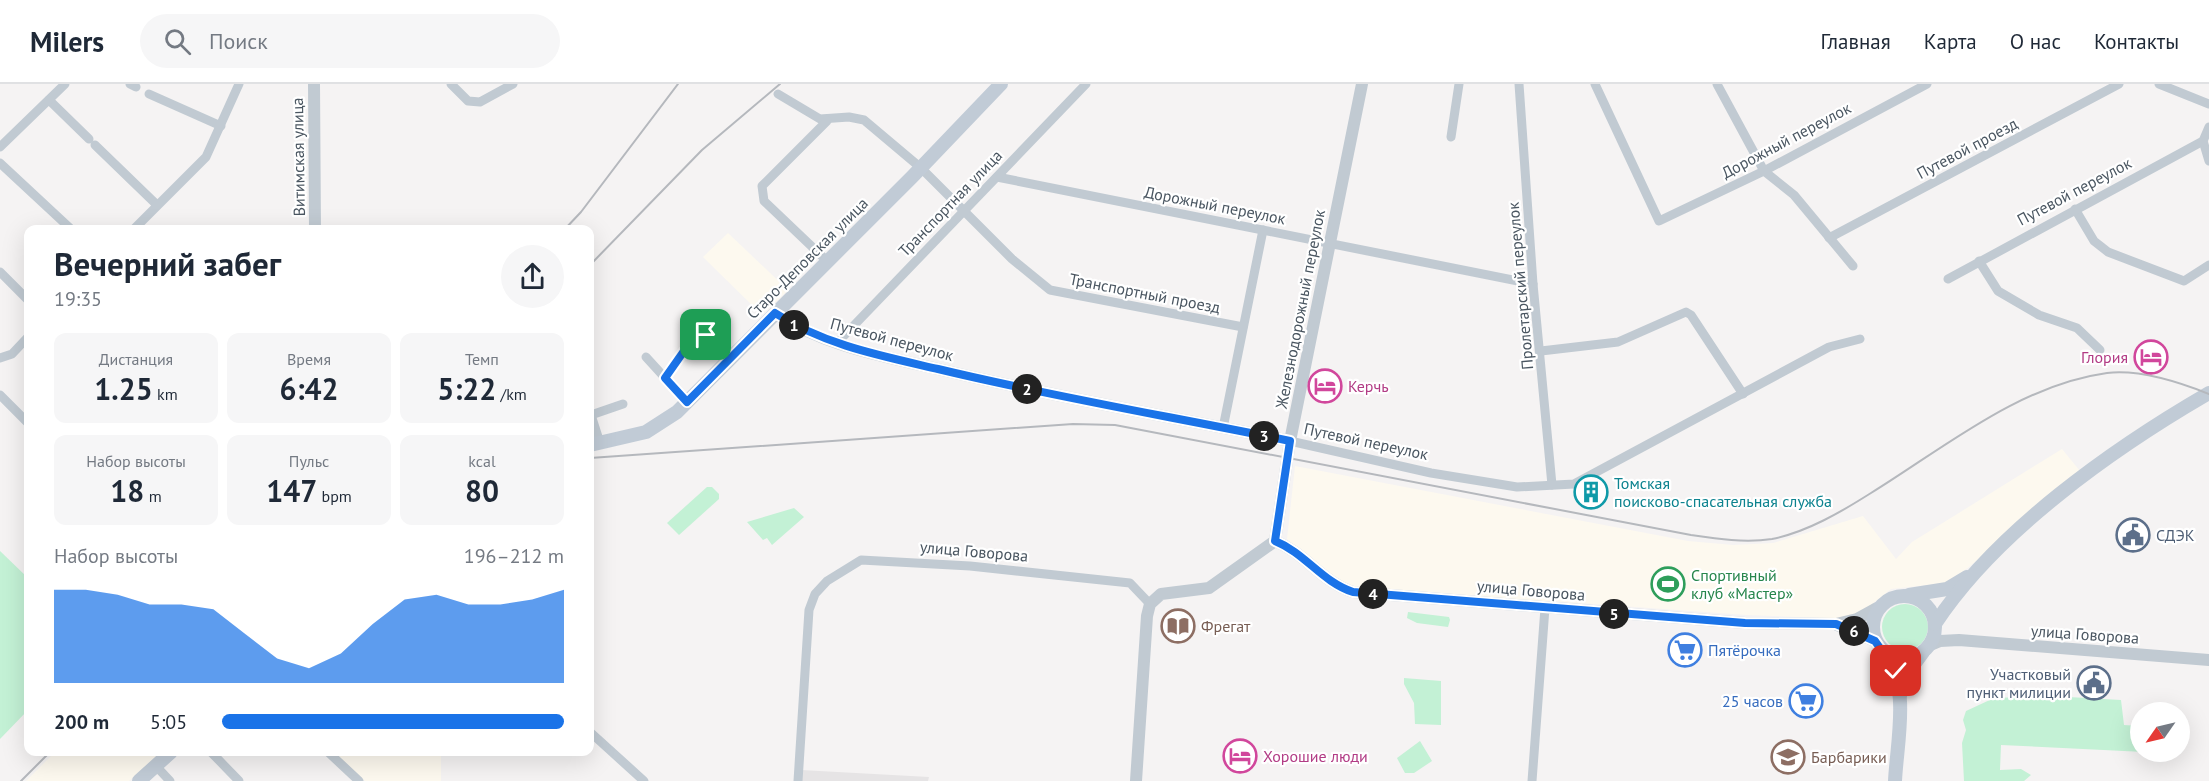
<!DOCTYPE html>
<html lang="ru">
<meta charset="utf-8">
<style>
body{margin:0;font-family:"PT Sans",sans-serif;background:#f6f6f7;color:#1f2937;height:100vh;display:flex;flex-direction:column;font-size:22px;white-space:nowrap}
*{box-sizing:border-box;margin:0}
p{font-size:20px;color:#747a83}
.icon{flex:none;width:33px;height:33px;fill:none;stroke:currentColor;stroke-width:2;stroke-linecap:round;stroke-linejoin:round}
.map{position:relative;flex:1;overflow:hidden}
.sheet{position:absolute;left:24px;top:141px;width:570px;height:531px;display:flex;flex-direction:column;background:#fff;border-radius:12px;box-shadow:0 6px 24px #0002}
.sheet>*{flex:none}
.needle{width:39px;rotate:236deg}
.controls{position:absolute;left:2130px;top:618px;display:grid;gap:12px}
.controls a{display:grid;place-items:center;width:60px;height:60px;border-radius:50%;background:#fff;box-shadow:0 6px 24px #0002;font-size:30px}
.pin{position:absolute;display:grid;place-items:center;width:51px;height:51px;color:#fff;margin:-26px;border-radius:12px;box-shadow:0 3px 9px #0006}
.km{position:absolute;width:30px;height:30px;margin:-15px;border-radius:50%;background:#222;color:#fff;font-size:16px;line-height:30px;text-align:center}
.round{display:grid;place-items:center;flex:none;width:63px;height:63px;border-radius:32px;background:#f6f6f7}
.overview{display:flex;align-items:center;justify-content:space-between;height:102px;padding:0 30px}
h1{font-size:33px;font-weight:800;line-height:45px}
.metrics{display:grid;grid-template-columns:repeat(3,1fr);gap:9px;height:102px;padding:6px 30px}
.metrics div{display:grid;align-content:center;border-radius:12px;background:#f6f6f7;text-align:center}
.metrics b{font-size:30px;font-weight:800}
.metrics small{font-size:16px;font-weight:400}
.metrics p{font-size:16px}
.chart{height:168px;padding:12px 30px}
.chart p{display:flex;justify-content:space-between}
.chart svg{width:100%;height:108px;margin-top:6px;fill:#1a73e8;opacity:.7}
ul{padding:0 30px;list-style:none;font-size:20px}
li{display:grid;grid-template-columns:96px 72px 1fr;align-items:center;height:45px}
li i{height:15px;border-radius:8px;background:#1a73e8}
header{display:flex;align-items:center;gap:36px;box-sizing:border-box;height:84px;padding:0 30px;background:#fff;border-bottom:2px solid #e0e1e3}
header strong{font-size:28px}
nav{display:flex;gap:33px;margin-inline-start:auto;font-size:21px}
.search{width:420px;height:54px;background:#f6f6f7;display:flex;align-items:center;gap:15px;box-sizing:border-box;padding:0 21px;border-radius:33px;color:#747a83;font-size:22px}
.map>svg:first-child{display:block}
</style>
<header>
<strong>Milers</strong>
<div class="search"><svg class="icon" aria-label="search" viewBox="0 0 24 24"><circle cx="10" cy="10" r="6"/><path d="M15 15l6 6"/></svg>Поиск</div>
<nav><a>Главная</a><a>Карта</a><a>О нас</a><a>Контакты</a></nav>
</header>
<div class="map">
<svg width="2209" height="697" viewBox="0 0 2209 697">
<rect width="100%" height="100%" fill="#f5f3f3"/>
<g fill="#fdf9ef">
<polygon points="728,149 788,206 762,231 703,173"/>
<polygon points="2062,365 2080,387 1969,483 1946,499 1891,505 1863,527 1846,535 1746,531 1552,517 1528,518 1353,503 1331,493 1287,455 1295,382 1688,457 1733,461 1773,459 1863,432 1896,475 1912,458"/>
<polygon points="55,668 162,668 129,697 26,697"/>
<polygon points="333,668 441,668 441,697 365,697"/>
</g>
<polygon fill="#e6e4e5" points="801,686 929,693 928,697 801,697"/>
<g fill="#c3f1d5">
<polygon points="707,403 712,403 719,410 719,415 679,451 667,439"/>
<polygon points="794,424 804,433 772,461 767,454 763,456 747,438"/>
<polygon points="0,467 28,494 28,626 0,655"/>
<circle cx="1905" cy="543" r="23"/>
<polygon points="1408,528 1449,533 1450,536 1448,543 1417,539 1407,534"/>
<polygon points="1404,594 1441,597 1441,641 1415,640 1414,619 1404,600"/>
<polygon points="2051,612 2121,616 2124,641 2140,642 2140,668 2144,668 2001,661 2000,686 2021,685 2031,691 2024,697 1964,697 1962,659 1966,646 1963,636 1966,627 1994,614"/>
<polygon points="1420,657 1432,677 1414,689 1405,689 1397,674"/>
</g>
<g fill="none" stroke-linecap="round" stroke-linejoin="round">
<g stroke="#c1cad2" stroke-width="9">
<polyline points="130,0 136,3"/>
<polyline points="451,0 468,17 480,18 513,0"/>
<polyline points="1519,0 1533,200 1552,401"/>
<polyline points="1595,0 1659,137 1764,87 1927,0"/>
<polyline points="1717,0 1764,87 1794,111 1853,182"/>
<polyline points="2159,0 2209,20"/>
<polyline points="149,10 221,42"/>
<polyline points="778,10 820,35 849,33 864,36 921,84 1012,175 1050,206 1243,243"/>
<polyline points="49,16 89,55"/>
<polyline points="827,37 762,102 764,117 827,177"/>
<polyline points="1451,53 1459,0"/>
<polyline points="2203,57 2209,77"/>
<polyline points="95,61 157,121"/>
<polyline points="0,63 65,0"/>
<polyline points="0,79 72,146"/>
<polyline points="997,93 1533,200"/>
<polyline points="2075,125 2094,157 2108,168 2184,197 2209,181"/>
<polyline points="133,146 206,73 239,0"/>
<polyline points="1829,154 2119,0"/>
<polyline points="1979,177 1998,207 2039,231 2077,244 2100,266"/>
<polyline points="0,188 28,216"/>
<polyline points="1948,195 2203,57 2209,43"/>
<polyline points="837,259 1086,0"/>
<polyline points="1541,267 1618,258 1686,228 1691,231 1743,310"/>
<polyline points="646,273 687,318"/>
<polyline points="0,274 12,270 28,253"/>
<polyline points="665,294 684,267 706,251"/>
<polyline points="0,311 28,339"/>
<polyline points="590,328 600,359"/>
<polyline points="591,331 623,320"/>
<polyline points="1223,344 1263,146"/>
<polyline points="1290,357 1431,389 1517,403 1574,400 1829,263 1860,255"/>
<polyline points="590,648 644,697"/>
<polyline points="211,668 239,697"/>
<polyline points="328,668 359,697"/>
<polyline points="156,682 170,697"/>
<polyline points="798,697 809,526 815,510 827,497 861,476 970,482 1130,499 1150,520"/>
<polyline points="1532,697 1545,524"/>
</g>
<g stroke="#c1cad2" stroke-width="12">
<polyline points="314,0 315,146"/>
<path d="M775,229C824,262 882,272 938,285C1054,313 1173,333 1290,357"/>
<path d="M1275,457C1305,469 1322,498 1353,508L1745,539L1836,540L1857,535L1877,524"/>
<polyline points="1837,541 1875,557"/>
<polyline points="1928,562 1940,557 1959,556 2209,576"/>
<polyline points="1136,697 1147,532 1150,520 1161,510 1209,504 1275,457 1290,357 1362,0"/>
</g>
<g stroke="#c1cbd6" stroke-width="14">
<polyline points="590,361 646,348 677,328 912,93 1001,0"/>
<polyline points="1909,511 1947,505 1967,493"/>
<circle cx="1904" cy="543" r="31"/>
<path d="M1935,540C1996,447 2114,364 2209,309"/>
<path d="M1883,567C1911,601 1897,656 1895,697"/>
<polyline points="1901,609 1909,587 1923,568"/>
<polyline points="139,697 171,668"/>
</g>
<g stroke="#b5b8bd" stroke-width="2">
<polyline points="564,146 581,128 678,0"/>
<polyline points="590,181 702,66 780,0"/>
<path d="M590,374L1073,340L1115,341L1691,451C1718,455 1745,459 1772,455C1807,448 1841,428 1871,409C1944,364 2019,301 2107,289C2140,285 2179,298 2209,310"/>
<polyline points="21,697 50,668"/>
</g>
</g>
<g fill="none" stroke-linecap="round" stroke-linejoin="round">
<g stroke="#fff" stroke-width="12">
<path id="route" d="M706,251L684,267L665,294L687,318L775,229C824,261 882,272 938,285C1054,313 1173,333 1290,357L1275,457C1305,469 1322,498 1353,508L1745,539L1836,540L1875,557L1896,587"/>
</g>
<use href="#route" stroke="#1a73e8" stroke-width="8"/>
</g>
<defs>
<g id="hotel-ring" transform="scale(1.725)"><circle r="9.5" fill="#fff" stroke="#d1479c" stroke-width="1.5"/><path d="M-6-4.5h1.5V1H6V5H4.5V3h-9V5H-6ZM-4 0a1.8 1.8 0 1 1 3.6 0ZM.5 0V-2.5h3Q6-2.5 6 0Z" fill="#d1479c"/></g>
<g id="building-ring" transform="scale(1.725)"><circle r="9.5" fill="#fff" stroke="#0f9aa8" stroke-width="1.5"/><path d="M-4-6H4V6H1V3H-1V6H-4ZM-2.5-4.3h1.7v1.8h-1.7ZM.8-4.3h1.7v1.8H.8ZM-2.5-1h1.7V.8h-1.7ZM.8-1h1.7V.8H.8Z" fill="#0f9aa8"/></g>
<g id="civic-ring" transform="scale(1.725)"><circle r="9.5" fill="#fff" stroke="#5c6f8a" stroke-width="1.5"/><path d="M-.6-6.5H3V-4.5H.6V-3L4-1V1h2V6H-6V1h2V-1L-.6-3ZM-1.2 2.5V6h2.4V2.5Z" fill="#5c6f8a"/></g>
<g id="stadium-ring" transform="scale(1.725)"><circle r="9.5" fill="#fff" stroke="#2e9e5b" stroke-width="1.5"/><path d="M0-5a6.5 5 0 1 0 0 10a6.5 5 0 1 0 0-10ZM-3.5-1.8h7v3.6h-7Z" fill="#2e9e5b"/></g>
<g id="library-ring" transform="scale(1.725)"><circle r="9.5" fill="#fff" stroke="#8d6e63" stroke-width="1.5"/><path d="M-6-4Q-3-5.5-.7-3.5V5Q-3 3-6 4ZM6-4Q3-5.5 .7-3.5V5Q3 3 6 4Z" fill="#8d6e63"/></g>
<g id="supermarket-ring" transform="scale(1.725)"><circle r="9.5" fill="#fff" stroke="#3f7fe0" stroke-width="1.5"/><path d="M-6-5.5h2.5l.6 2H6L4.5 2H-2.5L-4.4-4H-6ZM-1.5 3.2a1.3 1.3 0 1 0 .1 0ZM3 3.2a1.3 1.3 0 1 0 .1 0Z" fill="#3f7fe0"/></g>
<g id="school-ring" transform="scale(1.725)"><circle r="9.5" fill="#fff" stroke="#8d6e63" stroke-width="1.5"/><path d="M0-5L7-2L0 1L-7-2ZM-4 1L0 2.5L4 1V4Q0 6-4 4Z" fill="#8d6e63"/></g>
</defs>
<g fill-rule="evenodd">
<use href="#hotel-ring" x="2151" y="273"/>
<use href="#hotel-ring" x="1325" y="302"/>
<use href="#building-ring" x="1591" y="408"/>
<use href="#civic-ring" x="2133" y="451"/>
<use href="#stadium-ring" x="1668" y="500"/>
<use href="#library-ring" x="1178" y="542"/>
<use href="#supermarket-ring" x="1685" y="566"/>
<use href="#civic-ring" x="2094" y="599"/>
<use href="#supermarket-ring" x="1806" y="617"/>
<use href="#hotel-ring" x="1240" y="672"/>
<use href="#school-ring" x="1788" y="673"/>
</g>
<g text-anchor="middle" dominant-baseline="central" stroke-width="4.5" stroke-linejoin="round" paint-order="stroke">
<g font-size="16" fill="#4a5661" stroke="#fff">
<text transform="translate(1786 56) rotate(-28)">Дорожный переулок</text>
<text transform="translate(1967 64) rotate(-28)">Путевой проезд</text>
<text transform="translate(298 73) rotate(-91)">Витимская улица</text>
<text transform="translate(2074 107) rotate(-28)">Путевой переулок</text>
<text transform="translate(950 119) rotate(-46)">Транспортная улица</text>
<text transform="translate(1215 121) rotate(11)">Дорожный переулок</text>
<text transform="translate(807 174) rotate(-45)">Старо-Деповская улица</text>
<text transform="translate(1520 202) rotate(-95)">Пролетарский переулок</text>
<text transform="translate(1145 209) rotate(11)">Транспортный проезд</text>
<text transform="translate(1300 225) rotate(-79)">Железнодорожный переулок</text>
<text transform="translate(892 255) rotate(15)">Путевой переулок</text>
<text transform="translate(1366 357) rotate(12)">Путевой переулок</text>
<text transform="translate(974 467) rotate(5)">улица Говорова</text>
<text transform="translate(1531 506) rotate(5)">улица Говорова</text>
<text transform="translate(2085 550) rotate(4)">улица Говорова</text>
</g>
<g font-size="16" fill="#b23c85" stroke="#fff" text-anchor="start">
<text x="2128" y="273" text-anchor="end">Глория</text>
<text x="1348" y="302">Керчь</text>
<text x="1263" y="672">Хорошие люди</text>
</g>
<g font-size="16" fill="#0d838f" stroke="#fff" text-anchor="start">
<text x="1614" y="399">Томская<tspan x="1614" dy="18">поисково-спасательная служба</tspan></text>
</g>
<g font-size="16" fill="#4e5e75" stroke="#fff" text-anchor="start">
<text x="2156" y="451">СДЭК</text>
<text x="2071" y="590" text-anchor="end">Участковый<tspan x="2071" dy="18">пункт милиции</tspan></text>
</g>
<g font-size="16" fill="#27864d" stroke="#fff" text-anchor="start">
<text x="1691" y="491">Спортивный<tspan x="1691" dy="18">клуб «Мастер»</tspan></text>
</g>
<g font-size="16" fill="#785e54" stroke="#fff" text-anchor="start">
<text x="1201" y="542">Фрегат</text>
<text x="1811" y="673">Барбарики</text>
</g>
<g font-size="16" fill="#366cbe" stroke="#fff" text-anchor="start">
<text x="1708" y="566">Пятёрочка</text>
<text x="1783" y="617" text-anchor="end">25 часов</text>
</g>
</g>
</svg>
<div class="controls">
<a><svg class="needle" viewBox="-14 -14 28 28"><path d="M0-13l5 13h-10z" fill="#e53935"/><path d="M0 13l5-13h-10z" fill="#747a83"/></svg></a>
</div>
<div class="pin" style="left:706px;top:251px;background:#1e9e55"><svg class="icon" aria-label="arrive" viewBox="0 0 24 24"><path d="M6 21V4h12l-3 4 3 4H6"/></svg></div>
<div class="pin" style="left:1896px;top:587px;background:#d93025"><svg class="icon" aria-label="check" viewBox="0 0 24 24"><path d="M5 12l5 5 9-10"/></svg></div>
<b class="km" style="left:794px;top:241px">1</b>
<b class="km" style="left:1027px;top:305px">2</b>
<b class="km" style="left:1264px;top:352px">3</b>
<b class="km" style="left:1373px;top:510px">4</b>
<b class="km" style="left:1614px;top:530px">5</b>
<b class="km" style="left:1854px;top:547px">6</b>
<section class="sheet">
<div class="overview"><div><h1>Вечерний забег</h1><p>19:35</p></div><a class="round"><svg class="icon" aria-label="share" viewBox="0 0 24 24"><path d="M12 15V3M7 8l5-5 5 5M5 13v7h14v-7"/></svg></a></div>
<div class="metrics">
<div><p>Дистанция</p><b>1.25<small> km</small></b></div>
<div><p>Время</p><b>6:42</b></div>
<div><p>Темп</p><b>5:22<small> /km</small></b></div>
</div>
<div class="metrics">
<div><p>Набор высоты</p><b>18<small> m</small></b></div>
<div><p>Пульс</p><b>147<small> bpm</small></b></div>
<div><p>kcal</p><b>80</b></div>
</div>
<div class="chart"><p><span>Набор высоты</span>196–212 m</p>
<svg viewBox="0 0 160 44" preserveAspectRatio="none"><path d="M0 44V6L10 6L20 8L30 12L40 12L50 14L60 24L70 34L80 38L90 32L100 20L110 10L120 8L130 12L140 12L150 10L160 6V44z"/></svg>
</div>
<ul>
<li><b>200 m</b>5:05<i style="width:100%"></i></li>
</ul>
</section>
</div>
